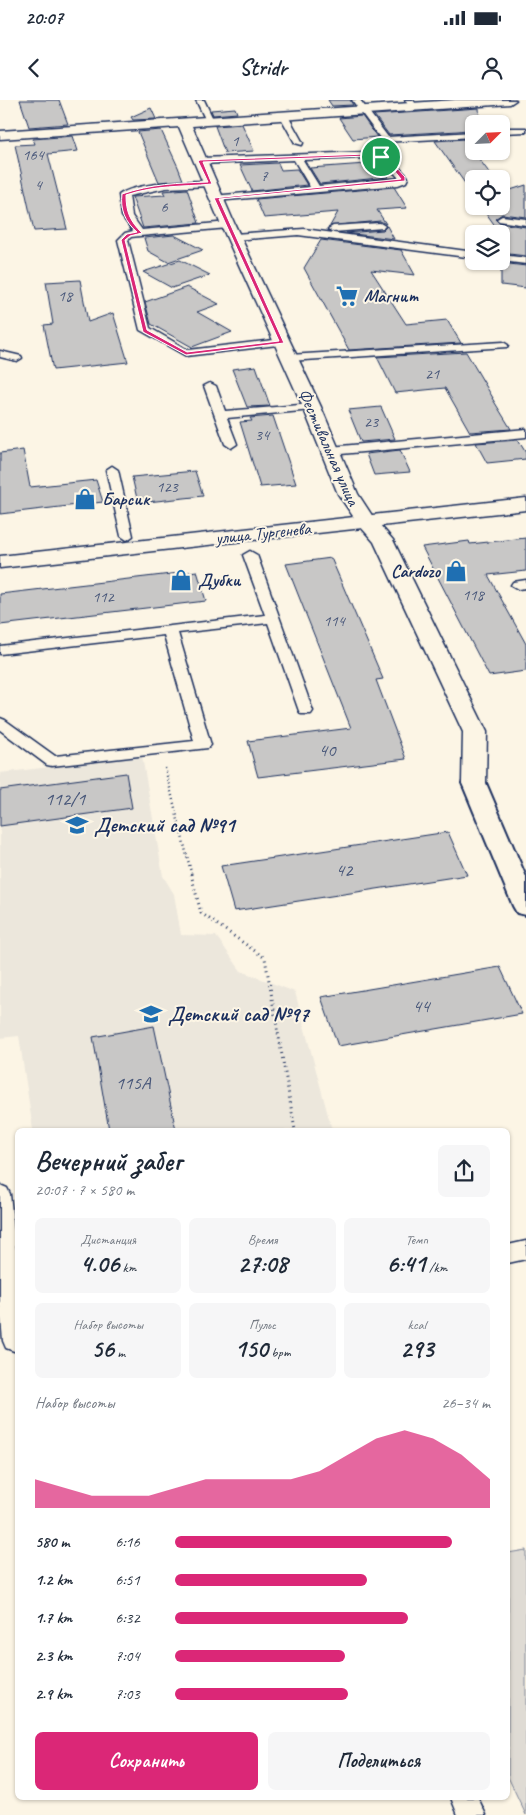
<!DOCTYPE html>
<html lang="ru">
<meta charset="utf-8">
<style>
body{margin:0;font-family:Caveat,sans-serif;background:#f6f6f7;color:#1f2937;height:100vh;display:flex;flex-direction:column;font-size:19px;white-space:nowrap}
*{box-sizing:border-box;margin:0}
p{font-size:16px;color:#747a83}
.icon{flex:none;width:28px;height:28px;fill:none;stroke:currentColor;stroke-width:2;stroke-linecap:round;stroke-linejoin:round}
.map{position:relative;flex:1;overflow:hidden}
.sheet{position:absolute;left:15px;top:1028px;width:495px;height:672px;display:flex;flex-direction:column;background:#fff;border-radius:8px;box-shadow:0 1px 4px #0004}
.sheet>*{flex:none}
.needle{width:32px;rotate:66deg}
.tools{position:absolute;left:465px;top:15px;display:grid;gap:10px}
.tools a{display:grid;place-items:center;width:45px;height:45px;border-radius:8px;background:#fff;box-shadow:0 1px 4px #0004;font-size:25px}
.pin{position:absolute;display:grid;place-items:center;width:42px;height:42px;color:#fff;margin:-21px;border:2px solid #fff;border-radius:50%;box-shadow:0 1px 5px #0007}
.round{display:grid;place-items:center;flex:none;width:52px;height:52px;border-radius:8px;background:#f6f6f7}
.overview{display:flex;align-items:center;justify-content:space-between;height:85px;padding:0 20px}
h1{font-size:28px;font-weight:800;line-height:38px}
.metrics{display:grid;grid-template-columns:repeat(3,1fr);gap:8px;height:85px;padding:5px 20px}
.metrics div{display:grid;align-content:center;border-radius:8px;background:#f6f6f7;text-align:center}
.metrics b{font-size:25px;font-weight:800}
.metrics small{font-size:14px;font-weight:400}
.metrics p{font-size:14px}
.chart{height:140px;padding:10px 20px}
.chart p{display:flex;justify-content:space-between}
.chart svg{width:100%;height:90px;margin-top:5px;fill:#db2777;opacity:.7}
.primary-button{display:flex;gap:10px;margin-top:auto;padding:10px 20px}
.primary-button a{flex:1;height:58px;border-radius:8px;background:#db2777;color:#fff;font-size:20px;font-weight:800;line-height:58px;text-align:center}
.primary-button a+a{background:#f6f6f7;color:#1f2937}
ul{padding:0 20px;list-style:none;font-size:16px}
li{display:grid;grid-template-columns:80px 60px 1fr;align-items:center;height:38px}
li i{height:12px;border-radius:6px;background:#db2777}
.status{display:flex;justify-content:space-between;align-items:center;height:35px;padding:0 25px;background:#fff;direction:ltr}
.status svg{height:14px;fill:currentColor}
header{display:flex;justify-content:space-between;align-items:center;height:65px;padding:0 20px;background:#fff;font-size:22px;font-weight:800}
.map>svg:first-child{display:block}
</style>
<div class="status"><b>20:07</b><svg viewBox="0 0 49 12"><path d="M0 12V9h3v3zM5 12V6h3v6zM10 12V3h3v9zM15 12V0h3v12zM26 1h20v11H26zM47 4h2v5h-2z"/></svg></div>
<header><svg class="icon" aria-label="back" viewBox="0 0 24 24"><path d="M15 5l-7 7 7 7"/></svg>Stridr<svg class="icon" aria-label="person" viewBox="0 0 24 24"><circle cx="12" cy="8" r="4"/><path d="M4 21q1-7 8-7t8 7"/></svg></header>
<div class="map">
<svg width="526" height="1715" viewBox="0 0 526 1715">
<rect width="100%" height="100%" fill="#fcf5e5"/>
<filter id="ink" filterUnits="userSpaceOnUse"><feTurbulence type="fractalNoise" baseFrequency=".02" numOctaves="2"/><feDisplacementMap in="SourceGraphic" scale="10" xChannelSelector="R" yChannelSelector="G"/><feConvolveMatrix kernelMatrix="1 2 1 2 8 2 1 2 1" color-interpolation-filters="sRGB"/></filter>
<g filter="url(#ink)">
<polygon fill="#ece7dc" points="142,656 163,776 174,794 181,835 216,836 241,871 295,892 332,1030 33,1030 19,936 0,938 0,673"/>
<polygon fill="#dfdbd4" stroke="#7d8599" points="526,1450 526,1715 508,1677 508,1453"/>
<g fill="#c8c7c6" stroke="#1b2f5e">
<polygon points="20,0 59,0 68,24 29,27"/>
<polygon points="328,0 350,0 353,5 332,6"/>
<polygon points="151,8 156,19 133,20 131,17"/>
<polygon points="235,8 237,13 213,15 211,10"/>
<polygon points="479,8 480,24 474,24 474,29 458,31 389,35 374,15"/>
<polygon points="362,16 377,37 353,39 339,18"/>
<polygon points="242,24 254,51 225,53 215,26"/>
<polygon points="161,30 178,67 183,80 159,82 138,32"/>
<polygon points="73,36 78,51 48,54 67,129 34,131 15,45 35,44 33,39"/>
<polygon points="464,39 494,79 474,79 474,96 435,41"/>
<polygon points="278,63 281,70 297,69 307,85 252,91 240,65"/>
<polygon points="380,63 388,77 320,84 310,68"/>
<polygon points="526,85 526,117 502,114 495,119 499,123 526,127 526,156 501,153 501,134 481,106 501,106 501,89 504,92"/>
<polygon points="394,87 407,108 377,110 386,124 380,121 330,126 338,112 264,118 256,99"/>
<polygon points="187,89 199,123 143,128 132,97 165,95 163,91"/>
<polygon points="387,126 394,139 346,133 383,130"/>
<polygon points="174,135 203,150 168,162 148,151 144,138"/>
<polygon points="321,140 401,150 415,175 371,170 406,224 447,220 461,243 349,250 304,168"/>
<polygon points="180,160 210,175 172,188 143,172"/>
<polygon points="501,163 526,166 526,188 501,185"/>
<polygon points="80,180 88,222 113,213 128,262 53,270 44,225 53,224 46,182"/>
<polygon points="187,187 219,204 197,212 232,232 192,247 151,224 145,202"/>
<polygon points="466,252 493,298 492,298 511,329 470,332 445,288 395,293 377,257"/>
<polygon points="256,266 270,306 247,307 232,269"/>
<polygon points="381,307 395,339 361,342 348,310"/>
<polygon points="273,316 296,384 260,387 240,322 252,321 250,318"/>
<polygon points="518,340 526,353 526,359 487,363 476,343"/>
<polygon points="23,350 30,387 96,380 103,402 0,414 0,353"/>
<polygon points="400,350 410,372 374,375 366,354"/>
<polygon points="195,371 203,396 138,403 132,377"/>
<polygon points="526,438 526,471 488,475 526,544 526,571 489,576 422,447 469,441 470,444"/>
<polygon points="331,458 383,579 376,580 406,659 258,677 248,641 351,628 286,464"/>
<polygon points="197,471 206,501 0,525 0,494"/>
<polygon points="126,673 132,708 0,726 0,690"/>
<polygon points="448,732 467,775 234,811 221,766"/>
<polygon points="500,867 522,914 338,946 321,897"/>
<polygon points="154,926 176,1030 109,1030 93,937"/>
</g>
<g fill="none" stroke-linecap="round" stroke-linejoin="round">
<g stroke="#1b2f5e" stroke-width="3">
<g id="service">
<polygon points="196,0 204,0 214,21 213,23 207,23"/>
<polygon points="352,0 360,0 388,37 474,32 474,37 383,42"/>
<polygon points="405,0 413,0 418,7 411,9"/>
<polygon points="281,14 288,16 303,43 302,45 295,43 280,16"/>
<polygon points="501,28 526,28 526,32 501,33"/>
<path d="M368,52L389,57L407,76L408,78L406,82L398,85L216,101L211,98L213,96L310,87L294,60L201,64L197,61L201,58ZM368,58L383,61L399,78L319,86L303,60Z"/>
<path d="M199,81L210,80L214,83L210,86L166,88L129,96L132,116L142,130L228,122L233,125L228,128L140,136L131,137L128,140L150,228L188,250L282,239L287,242L286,244L186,256L140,230L118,140L125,133L133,131L122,116L119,95C134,83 180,82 199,81Z"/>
<polygon points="502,116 526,119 526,125 499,121 497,119"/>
<polygon points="380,123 385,126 383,128 333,132 328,129 333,126"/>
<polygon points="304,129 474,152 474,158 298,135 234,140 229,137 234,134"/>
<polygon points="501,155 526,158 526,164 501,161"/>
<polygon points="503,242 508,245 507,247 289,261 284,258 289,255"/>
<polygon points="0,251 21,256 22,258 17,261 0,257"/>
<polygon points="210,283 216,286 225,311 312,304 318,307 312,310 227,318 237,344 231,348 225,344 204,286"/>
<polygon points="526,329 526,337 330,355 324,351 330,347"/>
<polygon points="112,366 118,370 133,436 127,440 121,436 106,370"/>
<polygon points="250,451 257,455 313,611 311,614 301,614 299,611 268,523 178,533 211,645 208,648 52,666 47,665 0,630 0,618 5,620 55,656 194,641 164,535 0,554 0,546 265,515 243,455"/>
<polygon points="526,480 526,488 518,489 511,485 513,482"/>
<polygon points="0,1085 7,1088 10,1094 18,1168 18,1250 14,1251 6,1248 3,1241 0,1206"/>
<polygon points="526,1141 526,1159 508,1163 508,1145"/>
<polygon points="451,1698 478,1698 486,1715 458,1715"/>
</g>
</g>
<g stroke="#1b2f5e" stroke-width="4">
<polygon id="pedestrian" points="474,675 482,677 486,683 526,777 526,815 517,813 513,806 462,683 466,677"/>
</g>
<g stroke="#1b2f5e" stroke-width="3">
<polygon id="minor" points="455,0 516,0 510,4 192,26 235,125 321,307 358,394 373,417 393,440 487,632 486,683 483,689 474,691 465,689 462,683 463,632 374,442 359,425 338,394 303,307 221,125 179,27 0,39 0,31"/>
</g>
<g stroke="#1b2f5e" stroke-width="3">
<polygon id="primary" points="526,398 526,410 0,468 0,456"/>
</g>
<polyline stroke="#1b2f5e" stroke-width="2.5" stroke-dasharray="1 3" stroke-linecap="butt" points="165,668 192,776"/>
<polyline stroke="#1b2f5e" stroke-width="3" stroke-dasharray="1 4" stroke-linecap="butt" points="191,774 201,813 265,858 295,1030"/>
<use href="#service" fill="#fcf5e5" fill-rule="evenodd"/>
<use href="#pedestrian" fill="#fcf5e5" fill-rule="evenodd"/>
<use href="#minor" fill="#fcf5e5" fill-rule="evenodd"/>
<use href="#primary" fill="#fcf5e5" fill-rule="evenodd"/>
</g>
</g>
<path fill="#db2777" stroke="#fff" fill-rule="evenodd" d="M368,54L388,58L405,77V81L219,99L284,243L186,255L143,232L121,140L127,134L137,132C125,122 120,109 122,94C151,84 178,83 208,82L198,61L200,60ZM368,56L385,59L401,79L214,98L279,241L187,252L147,230L125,140L130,136L142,133C130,121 126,112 126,95C156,85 181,87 212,84L203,62Z"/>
<defs>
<g id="supermarket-bare" transform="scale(1.725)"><path d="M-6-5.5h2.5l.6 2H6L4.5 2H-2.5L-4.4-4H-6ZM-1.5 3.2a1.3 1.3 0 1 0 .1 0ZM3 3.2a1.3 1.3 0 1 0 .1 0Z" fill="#1f6fb2" stroke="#fcf5e5" stroke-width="2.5" paint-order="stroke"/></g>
<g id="shop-bare" transform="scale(1.725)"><path d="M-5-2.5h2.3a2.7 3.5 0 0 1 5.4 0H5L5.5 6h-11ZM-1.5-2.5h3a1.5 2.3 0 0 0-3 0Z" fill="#1f6fb2" stroke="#fcf5e5" stroke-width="2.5" paint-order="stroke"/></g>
<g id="school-bare" transform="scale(1.725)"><path d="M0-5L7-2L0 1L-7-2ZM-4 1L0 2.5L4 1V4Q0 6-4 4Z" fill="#1f6fb2" stroke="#fcf5e5" stroke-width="2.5" paint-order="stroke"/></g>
</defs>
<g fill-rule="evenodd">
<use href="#supermarket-bare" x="347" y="196"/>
<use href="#shop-bare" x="85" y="399"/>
<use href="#shop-bare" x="456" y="471"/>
<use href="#shop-bare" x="181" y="480"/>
<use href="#school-bare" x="77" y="725"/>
<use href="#school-bare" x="151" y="914"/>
</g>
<g text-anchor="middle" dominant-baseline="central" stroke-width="4" stroke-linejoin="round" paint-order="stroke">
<g font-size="16" fill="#465578">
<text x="235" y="41">1</text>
<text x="33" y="55">164</text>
<text x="264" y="76">7</text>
<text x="38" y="85">4</text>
<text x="164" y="107">6</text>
<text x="65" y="196">18</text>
<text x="432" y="274">21</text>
<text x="371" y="322">23</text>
<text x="262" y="335">34</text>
<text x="167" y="387">123</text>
<text x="473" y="495">118</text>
<text x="103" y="497">112</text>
<text x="334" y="521">114</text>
</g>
<g font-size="18" font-weight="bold" fill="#1b2f5e" stroke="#fcf5e5" text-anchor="start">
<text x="364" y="196">Магнит</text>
<text x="102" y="399">Барсик</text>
<text x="440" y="471" text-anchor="end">Cardozo</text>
<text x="198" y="480">Дубки</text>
</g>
<g font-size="18" fill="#1b2f5e" stroke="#fcf5e5">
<text transform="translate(329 347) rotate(66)">Фестивальная улица</text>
<text transform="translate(263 433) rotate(-6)">улица Тургенева</text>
</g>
<g font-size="19" fill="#465578">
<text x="327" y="650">40</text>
<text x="65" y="699">112/1</text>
<text x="344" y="770">42</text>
<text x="421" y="906">44</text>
<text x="133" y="983">115А</text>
</g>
<g font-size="21" font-weight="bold" fill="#1b2f5e" stroke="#fcf5e5" text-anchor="start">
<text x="94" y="725">Детский сад №91</text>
<text x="168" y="914">Детский сад №97</text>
</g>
</g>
</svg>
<div class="tools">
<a><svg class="needle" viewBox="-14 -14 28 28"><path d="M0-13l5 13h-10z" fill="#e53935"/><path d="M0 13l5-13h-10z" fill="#747a83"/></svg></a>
<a><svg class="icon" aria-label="locate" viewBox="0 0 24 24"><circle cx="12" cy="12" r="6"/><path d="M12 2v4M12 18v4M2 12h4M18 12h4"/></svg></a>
<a><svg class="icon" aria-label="layers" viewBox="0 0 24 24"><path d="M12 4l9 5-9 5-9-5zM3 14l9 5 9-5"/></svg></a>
</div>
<div class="pin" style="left:381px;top:57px;background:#1e9e55"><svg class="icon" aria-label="arrive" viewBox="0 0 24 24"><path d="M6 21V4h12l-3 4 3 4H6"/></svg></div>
<section class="sheet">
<div class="overview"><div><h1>Вечерний забег</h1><p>20:07 · 7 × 580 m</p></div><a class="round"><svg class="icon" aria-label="share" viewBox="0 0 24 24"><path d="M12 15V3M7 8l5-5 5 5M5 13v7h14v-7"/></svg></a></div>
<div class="metrics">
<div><p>Дистанция</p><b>4.06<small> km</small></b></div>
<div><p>Время</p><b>27:08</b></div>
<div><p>Темп</p><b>6:41<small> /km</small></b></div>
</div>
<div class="metrics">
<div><p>Набор высоты</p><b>56<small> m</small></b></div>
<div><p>Пульс</p><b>150<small> bpm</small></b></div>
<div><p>kcal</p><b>293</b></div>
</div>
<div class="chart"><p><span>Набор высоты</span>26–34 m</p>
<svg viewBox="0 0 160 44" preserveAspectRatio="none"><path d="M0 44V30L10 34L20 38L30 38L40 38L50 34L60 30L70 30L80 30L90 30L100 26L110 18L120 10L130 6L140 10L150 18L160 30V44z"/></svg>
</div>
<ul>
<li><b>580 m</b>6:16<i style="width:88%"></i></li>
<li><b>1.2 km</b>6:51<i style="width:61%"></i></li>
<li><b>1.7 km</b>6:32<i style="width:74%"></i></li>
<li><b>2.3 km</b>7:04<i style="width:54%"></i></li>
<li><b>2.9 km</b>7:03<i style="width:55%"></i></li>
</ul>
<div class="primary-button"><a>Сохранить</a><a>Поделиться</a></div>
</section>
</div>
